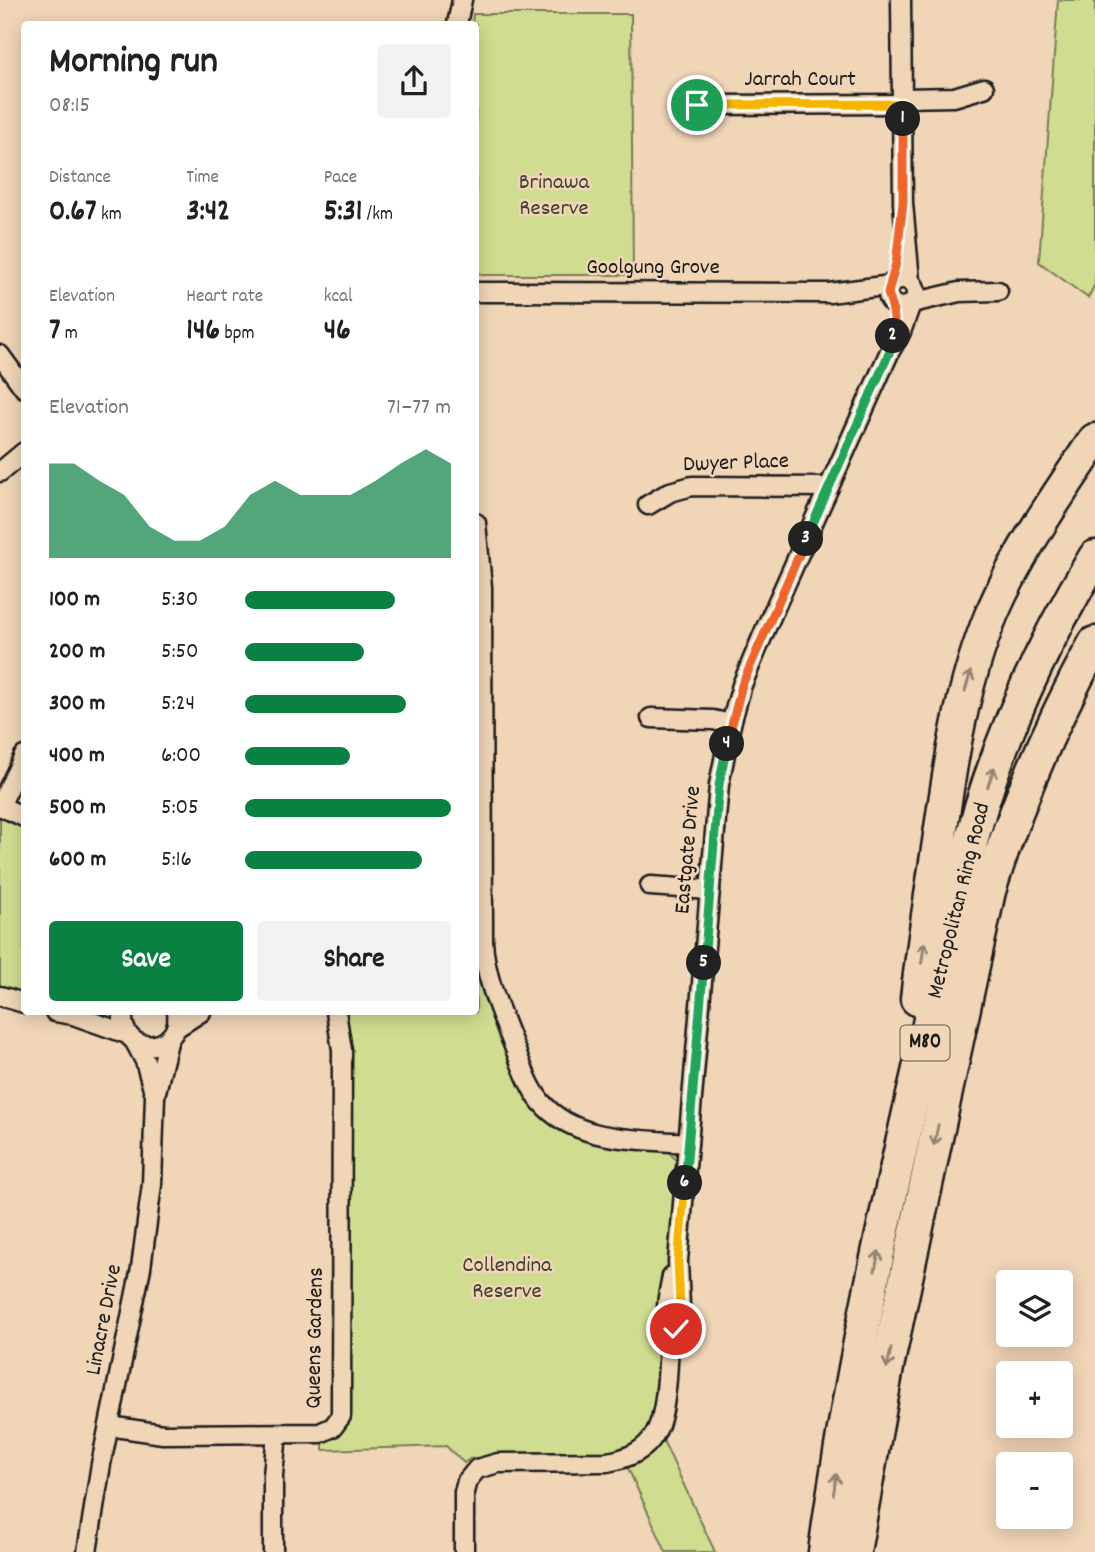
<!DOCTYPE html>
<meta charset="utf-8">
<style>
body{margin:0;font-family:Dekko,sans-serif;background:#f2f2f2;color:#202124;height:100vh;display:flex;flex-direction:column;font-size:26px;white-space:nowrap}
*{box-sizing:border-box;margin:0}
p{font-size:23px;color:#757577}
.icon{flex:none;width:38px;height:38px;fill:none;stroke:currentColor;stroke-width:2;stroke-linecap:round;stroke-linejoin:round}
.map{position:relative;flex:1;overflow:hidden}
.drawer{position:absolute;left:21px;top:21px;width:458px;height:994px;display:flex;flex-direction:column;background:#fff;border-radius:7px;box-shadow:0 4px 18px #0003}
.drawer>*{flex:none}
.tools{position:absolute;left:996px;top:1270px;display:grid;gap:14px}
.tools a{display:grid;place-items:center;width:77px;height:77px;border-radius:7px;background:#fff;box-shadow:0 4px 18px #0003;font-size:35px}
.pin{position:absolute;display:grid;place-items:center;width:60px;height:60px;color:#fff;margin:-30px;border:4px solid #fff;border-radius:50%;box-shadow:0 2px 7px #0007}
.km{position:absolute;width:35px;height:35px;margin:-18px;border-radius:50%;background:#222;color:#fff;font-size:19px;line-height:35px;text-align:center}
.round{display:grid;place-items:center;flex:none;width:74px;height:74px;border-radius:7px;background:#f2f2f2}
.head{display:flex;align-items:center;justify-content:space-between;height:119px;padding:0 28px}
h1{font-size:38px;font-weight:700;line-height:52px}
.metrics{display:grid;grid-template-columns:repeat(3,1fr);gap:10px;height:119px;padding:7px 28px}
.metrics div{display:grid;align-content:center}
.metrics b{font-size:30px;font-weight:700}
.metrics small{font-size:19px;font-weight:400}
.metrics p{font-size:19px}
.chart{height:196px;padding:14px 28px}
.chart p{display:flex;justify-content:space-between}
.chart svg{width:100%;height:126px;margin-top:7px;fill:#0b8043;opacity:.7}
.cta{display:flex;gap:14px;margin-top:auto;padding:14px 28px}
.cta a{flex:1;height:80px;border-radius:7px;background:#0b8043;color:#fff;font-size:28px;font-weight:700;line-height:80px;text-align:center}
.cta a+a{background:#f2f2f2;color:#202124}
ul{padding:0 28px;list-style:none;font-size:23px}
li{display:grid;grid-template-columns:112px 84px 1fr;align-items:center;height:52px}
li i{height:18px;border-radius:9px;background:#0b8043}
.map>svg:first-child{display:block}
</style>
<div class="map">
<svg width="1095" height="1552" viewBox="0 0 1095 1552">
<rect width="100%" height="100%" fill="#f0d5b7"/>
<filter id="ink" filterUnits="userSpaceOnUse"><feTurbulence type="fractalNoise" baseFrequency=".0143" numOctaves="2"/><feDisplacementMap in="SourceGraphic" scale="14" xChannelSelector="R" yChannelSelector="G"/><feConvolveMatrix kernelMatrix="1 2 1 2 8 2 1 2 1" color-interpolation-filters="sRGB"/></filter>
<g filter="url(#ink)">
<g fill="#d0dd90" stroke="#767c56" stroke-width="2">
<polygon points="1058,0 1095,0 1095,284 1088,298 1039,262"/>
<polygon points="473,14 631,14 633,275 482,275 476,272 476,24 472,24"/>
<polygon points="0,815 24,826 24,995 0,987"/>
<path d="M476,960L485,996L546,1119L569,1134L589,1141L667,1150L677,1161L658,1403C653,1421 649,1433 634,1445C613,1462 503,1457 471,1458L464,1463L446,1446L323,1450V1441C342,1437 350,1425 351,1406L350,1045L343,1012H476Z"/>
<polygon points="662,1438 715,1552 666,1552 627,1466 634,1463"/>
</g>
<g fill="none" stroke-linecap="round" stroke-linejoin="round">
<g stroke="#1c1c1c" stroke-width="23">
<g id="minor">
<polyline points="901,0 903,203 910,281"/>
<polyline points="457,24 462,0"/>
<polyline points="903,98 954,97 984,88"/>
<polyline points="697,105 903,104"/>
<circle cx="902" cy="293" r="14"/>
<polyline points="476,292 829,293 891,285"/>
<polyline points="912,303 959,292 998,291"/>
<polyline points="0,355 24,388"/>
<polyline points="0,472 24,452"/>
<polyline points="648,505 670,492 692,486 829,487"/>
<path d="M476,523L482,587L483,941C485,976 498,1006 511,1039C520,1060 527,1084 541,1102C576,1143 639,1139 688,1143"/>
<polyline points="651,718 713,720 731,724"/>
<polyline points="0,806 24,756"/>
<polyline points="0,806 24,817"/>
<polyline points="650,886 710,890"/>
<polyline points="0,996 24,1003"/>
<polyline points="55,1012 73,1015 127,1034"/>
<path d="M123,1012C119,1058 183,1055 177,1012"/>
<polyline points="176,1028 201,1012"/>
<polyline points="135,1042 145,1061 153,1089"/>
<polyline points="669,1351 680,1305 678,1261 719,785 731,724 742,685 765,630 890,351 901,332 911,304"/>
<polyline points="109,1426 163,1434 320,1433 333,1427 341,1416 342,1050 336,1012"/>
<polyline points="87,1552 101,1464 141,1268 152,1184 155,1096 169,1038"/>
<polyline points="273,1552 273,1475 277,1434"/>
<path d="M464,1552V1492L467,1481L477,1469L498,1463L607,1462C658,1454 663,1424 667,1379C668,1361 670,1343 668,1325C668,1319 666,1314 667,1308C667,1298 670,1287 672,1276"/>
</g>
</g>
<g stroke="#1c1c1c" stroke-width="37">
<g id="motorway">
<path d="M917,999C923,944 932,890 940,835C951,759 962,685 992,613C1019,551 1057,496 1095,440"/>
<path d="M825,1552C847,1390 882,1229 919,1069C939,982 955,893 981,807C1008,719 1047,636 1095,557"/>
<path d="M854,1552L888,1362L989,891C1016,804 1051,723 1095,643"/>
</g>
</g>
<use href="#minor" stroke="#f0d5b7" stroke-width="18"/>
<use href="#motorway" stroke="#f0d5b7" stroke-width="32"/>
</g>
<defs><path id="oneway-shaft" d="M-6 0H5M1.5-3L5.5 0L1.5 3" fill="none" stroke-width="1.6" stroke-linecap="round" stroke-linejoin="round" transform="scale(1.75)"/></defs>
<g stroke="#918271">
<use href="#oneway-shaft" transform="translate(968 681) rotate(-74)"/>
<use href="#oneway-shaft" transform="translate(991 777) rotate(-71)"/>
<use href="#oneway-shaft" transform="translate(923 953) rotate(-82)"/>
<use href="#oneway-shaft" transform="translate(936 1135) rotate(102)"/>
<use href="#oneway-shaft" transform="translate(877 1261) rotate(-79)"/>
<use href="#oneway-shaft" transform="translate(889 1358) rotate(102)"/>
<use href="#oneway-shaft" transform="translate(835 1484) rotate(-81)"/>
</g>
</g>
<g fill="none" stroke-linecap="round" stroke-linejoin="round" filter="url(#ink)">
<g stroke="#fff" stroke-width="14">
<polyline id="split-1" points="697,105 902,104 903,119"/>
</g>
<g stroke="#fff" stroke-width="14">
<path id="split-2" d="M893,336C896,320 893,308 888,293L896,263L903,203V119"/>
</g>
<g stroke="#fff" stroke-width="14">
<polyline id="split-3" points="806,539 890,351 893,336"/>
</g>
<g stroke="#fff" stroke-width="14">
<polyline id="split-4" points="727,744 742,685 806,539"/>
</g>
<g stroke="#fff" stroke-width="14">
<polyline id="split-5" points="704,963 719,785 727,744"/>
</g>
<g stroke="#fff" stroke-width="14">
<polyline id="split-6" points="685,1183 704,963"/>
</g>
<g stroke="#fff" stroke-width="14">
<polyline id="split-7" points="676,1329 680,1304 678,1261 685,1183"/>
</g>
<use href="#split-1" stroke="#f5b400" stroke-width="9"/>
<use href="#split-2" stroke="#f0652b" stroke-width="9"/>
<use href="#split-3" stroke="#22a559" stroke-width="9"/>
<use href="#split-4" stroke="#f0652b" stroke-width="9"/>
<use href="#split-5" stroke="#22a559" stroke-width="9"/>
<use href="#split-6" stroke="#22a559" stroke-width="9"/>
<use href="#split-7" stroke="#f5b400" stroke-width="9"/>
</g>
<g text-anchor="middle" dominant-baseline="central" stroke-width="5" stroke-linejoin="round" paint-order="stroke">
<rect fill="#f0d5b7" stroke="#5c544a" stroke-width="2" x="900.5" y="1025.5" width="49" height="35" rx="5"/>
<g font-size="21" font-weight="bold" fill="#1c1c1c">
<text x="925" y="1043">M80</text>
</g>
<g font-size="23" fill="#1c1c1c" stroke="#f0d5b7">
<text x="800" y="80">Jarrah Court</text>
<text x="653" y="268">Goolgung Grove</text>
<text transform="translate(736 464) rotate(-2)">Dwyer Place</text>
<text transform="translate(689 850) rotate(-85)">Eastgate Drive</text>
<text transform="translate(960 901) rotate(-76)">Metropolitan Ring Road</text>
<text transform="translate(105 1320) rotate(-79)">Linacre Drive</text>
<text transform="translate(316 1338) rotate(-89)">Queens Gardens</text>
</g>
<g font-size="23" fill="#404333" stroke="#f0d5b7">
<text x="554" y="183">Brinawa<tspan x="554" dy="26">Reserve</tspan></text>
<text x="507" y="1266">Collendina<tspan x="507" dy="26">Reserve</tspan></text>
</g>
</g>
</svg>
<div class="tools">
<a><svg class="icon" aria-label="layers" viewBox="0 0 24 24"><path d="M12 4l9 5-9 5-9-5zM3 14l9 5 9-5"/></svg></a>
<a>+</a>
<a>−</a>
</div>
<div class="pin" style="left:697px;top:105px;background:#1e9e55"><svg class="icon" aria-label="arrive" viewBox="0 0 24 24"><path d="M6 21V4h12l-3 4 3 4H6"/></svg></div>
<div class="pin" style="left:676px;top:1329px;background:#d93025"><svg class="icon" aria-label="check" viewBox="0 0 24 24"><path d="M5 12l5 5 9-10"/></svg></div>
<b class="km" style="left:903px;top:119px">1</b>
<b class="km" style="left:893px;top:336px">2</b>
<b class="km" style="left:806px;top:539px">3</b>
<b class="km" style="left:727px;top:744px">4</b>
<b class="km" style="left:704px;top:963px">5</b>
<b class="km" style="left:685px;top:1183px">6</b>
<section class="drawer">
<div class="head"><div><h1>Morning run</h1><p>08:15</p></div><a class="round"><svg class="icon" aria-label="share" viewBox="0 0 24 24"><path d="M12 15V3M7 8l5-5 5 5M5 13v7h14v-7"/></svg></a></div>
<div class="metrics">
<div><p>Distance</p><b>0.67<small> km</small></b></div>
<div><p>Time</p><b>3:42</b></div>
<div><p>Pace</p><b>5:31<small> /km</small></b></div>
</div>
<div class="metrics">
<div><p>Elevation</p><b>7<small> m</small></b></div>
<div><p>Heart rate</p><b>146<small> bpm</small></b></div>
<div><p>kcal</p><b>46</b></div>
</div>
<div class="chart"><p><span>Elevation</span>71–77 m</p>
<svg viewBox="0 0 160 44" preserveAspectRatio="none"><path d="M0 44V11L10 11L20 17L30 22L40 33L50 38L60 38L70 33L80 22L90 17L100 22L110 22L120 22L130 17L140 11L150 6L160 11V44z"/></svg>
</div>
<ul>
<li><b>100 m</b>5:30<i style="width:73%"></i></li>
<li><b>200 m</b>5:50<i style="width:58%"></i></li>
<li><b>300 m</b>5:24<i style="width:78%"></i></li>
<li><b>400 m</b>6:00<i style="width:51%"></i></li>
<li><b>500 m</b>5:05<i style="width:100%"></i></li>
<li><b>600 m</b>5:16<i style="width:86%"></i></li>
</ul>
<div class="cta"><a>Save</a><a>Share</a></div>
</section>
</div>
